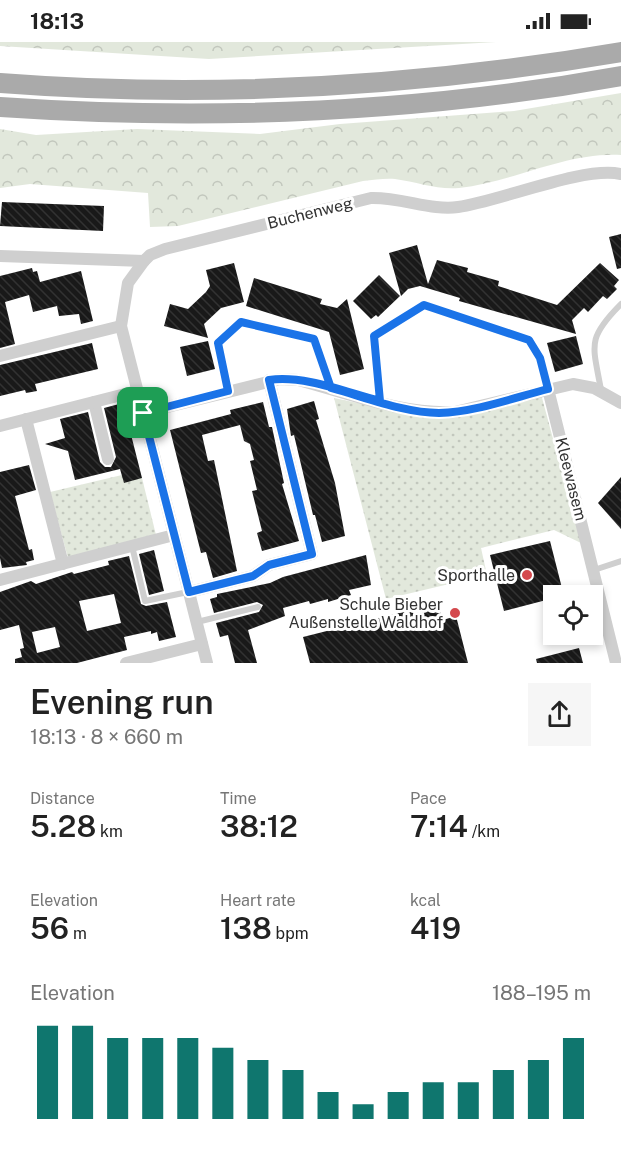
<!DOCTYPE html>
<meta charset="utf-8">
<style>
body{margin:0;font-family:"Public Sans",sans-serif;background:#f6f6f6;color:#222;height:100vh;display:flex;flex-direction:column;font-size:22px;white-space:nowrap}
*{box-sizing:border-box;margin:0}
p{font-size:20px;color:#767676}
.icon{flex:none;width:33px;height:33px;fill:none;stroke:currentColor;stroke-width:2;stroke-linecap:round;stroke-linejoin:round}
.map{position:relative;height:621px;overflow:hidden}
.side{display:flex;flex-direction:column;background:#fff;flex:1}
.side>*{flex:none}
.tools{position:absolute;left:543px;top:543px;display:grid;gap:12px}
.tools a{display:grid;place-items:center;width:60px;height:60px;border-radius:0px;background:#fff;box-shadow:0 3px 9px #0003;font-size:30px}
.pin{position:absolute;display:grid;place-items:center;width:51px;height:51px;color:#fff;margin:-26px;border-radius:12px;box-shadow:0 3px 9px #0006}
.round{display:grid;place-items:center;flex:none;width:63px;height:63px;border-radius:0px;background:#f6f6f6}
.headline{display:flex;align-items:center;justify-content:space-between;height:102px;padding:0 30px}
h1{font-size:33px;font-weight:600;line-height:45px}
.metrics{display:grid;grid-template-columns:repeat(3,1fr);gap:9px;height:102px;padding:6px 30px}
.metrics div{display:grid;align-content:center}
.metrics b{font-size:30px;font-weight:600}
.metrics small{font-size:16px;font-weight:400}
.metrics p{font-size:16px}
.chart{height:168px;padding:12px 30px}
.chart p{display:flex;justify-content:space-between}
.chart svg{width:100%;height:108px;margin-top:6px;stroke:#0f766e;stroke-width:6}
.status{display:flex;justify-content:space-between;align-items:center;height:42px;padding:0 30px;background:#fff;direction:ltr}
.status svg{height:16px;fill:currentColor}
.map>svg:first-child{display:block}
</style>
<div class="status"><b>18:13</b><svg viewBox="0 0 49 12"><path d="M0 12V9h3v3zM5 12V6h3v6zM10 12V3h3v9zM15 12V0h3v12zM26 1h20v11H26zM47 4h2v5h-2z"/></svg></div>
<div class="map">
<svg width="621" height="621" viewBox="0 0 621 621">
<defs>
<pattern id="grass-dots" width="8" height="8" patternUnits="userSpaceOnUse" patternTransform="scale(1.5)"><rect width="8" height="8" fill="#e2e8dc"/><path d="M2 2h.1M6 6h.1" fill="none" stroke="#c2c7bd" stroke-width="1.8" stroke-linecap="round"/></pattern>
<pattern id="forest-crowns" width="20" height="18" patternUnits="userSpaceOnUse" patternTransform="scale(1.5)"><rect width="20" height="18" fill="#e2e8dc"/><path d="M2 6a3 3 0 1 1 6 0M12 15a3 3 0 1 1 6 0" fill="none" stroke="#c2c7bd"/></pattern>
<pattern id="building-back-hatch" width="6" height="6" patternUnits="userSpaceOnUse" patternTransform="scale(1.5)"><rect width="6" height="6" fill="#191919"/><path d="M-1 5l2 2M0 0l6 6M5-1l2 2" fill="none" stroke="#323232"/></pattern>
</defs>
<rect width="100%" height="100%" fill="#fff"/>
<g fill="url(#grass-dots)">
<polygon points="541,352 581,501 554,488 481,506 487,533 386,557 334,356 415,373"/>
<polygon points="122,433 142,436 156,493 68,516 50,450"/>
</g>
<g fill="url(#forest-crowns)">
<polygon points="0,0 496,0 209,17 0,4"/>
<path d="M621,51V113C565,110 514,140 459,146C437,148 417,140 395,137C385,136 374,138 363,139L178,184L150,185L148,151L30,142L0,146V87L36,93L137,87L260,92L340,82L514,69Z"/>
</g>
<g fill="url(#building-back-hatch)" fill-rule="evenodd">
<polygon points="2,160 104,164 103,189 0,184"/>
<polygon points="621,192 621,226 617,227 609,195"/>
<polygon points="417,203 428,242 437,218 468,226 467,230 499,239 498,244 557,263 600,221 619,238 614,244 617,247 607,257 603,254 588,270 584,266 572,278 576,292 459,259 460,256 420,244 408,247 401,254 389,211"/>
<polygon points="234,221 244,260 221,266 204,282 208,296 164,284 170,262 188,267 206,250 210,244 206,228"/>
<polygon points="32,226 33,230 37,229 40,240 81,229 93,279 81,282 79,272 59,274 57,264 33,270 29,253 5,260 15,302 0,306 0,234"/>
<polygon points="379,233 400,254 378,275 376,273 371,277 353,259"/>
<polygon points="254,236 322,257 320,262 337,266 347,257 364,327 340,333 329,290 246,264"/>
<polygon points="576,294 583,322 555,330 547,301"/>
<polygon points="208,299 215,327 187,334 180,305"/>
<polygon points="92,301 98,327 35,342 37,349 26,351 25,348 0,354 0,323"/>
<polygon points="314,359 319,377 316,378 335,441 345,494 322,500 315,473 313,473 294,393 291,394 287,367"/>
<polygon points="263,360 269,385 272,385 284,441 282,442 299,499 262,509 257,491 262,489 252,449 257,448 250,419 254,418 250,402 244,399 240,383 202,393 208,419 214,418 237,529 213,536 206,510 201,511 170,388 231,372 230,368"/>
<polygon points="123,361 142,436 124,441 120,427 75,438 68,409 45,402 65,396 60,377 88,370 100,420 105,425 111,425 116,415 104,366"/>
<polygon points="29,423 36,448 15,454 29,508 32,507 34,518 26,520 27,523 2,526 0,516 0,430"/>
<polygon points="621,435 621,487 598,461"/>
<polygon points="550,499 564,554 554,554 554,556 504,569 490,513"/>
<polygon points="154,508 164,549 149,553 139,512"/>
<polygon points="366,513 371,543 349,548 351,553 328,560 328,557 310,562 309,559 283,566 285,574 248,588 257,621 235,621 228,593 220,595 216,581 259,570 263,563 257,560 214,571 210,557 217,555 217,552 270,541 283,535"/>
<path d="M129,514L141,562L146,564L167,560L176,595L159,599L157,590L151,592V589L124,595L127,608L77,621H15V617L22,615L20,607L24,606L19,583L0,588V550L31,539L36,542L72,530L74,532L109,523L108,519ZM114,552L121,581L87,589L79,559ZM55,585L60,605L37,611L32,590Z"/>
<polygon points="438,561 443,578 456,574 468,621 310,621 303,595"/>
<polygon points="579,606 583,621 537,621 536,617"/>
</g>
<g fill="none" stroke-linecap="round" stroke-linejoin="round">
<g stroke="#cfcfcf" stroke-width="6">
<path d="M601,348C593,303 586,297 621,262"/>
<polyline points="228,349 218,301 241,280 314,297 331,346"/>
<polyline points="380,359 374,294 424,263 529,298 540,316 548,347"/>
<polyline points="132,504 145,559 188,550"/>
<polyline points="594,528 621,519"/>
<polyline points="197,580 258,565"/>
</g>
<g stroke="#cfcfcf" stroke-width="12">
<path d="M0,214L144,219L150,213L165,207L371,156C401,155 432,169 458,165C501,159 582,124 621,132"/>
<polyline points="144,219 128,241 121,284 207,621"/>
<polyline points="0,314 121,284"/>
<polyline points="548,347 616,621"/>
<polyline points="94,360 108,417"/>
<path d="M143,371L280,337L298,338C348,351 403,373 455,370L573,342L594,346L621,361"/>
<polyline points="26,377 63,522"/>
<polyline points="0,384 137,349"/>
<polyline points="0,538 174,493"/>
<polyline points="189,550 253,534 269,523 312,512 269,338"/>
<polyline points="126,621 202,602"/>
</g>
<g stroke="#aaa" stroke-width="20">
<path d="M0,41C208,57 416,45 621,10"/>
<path d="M0,65C207,79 417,71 621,34"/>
</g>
</g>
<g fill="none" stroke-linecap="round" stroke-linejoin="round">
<g stroke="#fff" stroke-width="12">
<path id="route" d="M143,371L189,550L253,534L269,523L312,512L269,338C305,333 345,350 380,359L374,294L424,263L529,298L540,316L548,347C513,356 475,370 439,371C404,371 365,355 331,346L314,297L241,280L218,301L228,349L143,371"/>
</g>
<use href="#route" stroke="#1a73e8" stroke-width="8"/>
</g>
<g fill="#d4494d" stroke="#fff" stroke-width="2">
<circle cx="527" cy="533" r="6"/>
<circle cx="455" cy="571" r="6"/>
</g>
<g text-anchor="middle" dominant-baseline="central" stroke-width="6" stroke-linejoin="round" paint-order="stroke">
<g font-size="16" fill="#323232" stroke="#fff">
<text transform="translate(310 171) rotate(-14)">Buchenweg</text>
<text transform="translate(571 437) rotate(76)">Kleewasem</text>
</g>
<g font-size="16" fill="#323232" stroke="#fff" text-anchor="end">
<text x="515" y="533">Sporthalle</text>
<text x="443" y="562">Schule Bieber<tspan x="443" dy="18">Außenstelle Waldhof</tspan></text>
</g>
</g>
</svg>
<div class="tools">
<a><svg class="icon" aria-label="locate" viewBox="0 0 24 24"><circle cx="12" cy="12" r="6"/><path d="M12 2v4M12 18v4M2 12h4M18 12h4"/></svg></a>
</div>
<div class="pin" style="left:143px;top:371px;background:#1e9e55"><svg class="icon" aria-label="arrive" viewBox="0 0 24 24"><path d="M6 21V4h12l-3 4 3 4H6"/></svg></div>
</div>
<section class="side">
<div class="headline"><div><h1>Evening run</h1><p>18:13 · 8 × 660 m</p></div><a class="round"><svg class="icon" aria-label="share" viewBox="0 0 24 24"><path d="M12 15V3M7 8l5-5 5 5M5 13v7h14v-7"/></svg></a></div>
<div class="metrics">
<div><p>Distance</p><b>5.28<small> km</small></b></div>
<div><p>Time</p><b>38:12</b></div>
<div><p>Pace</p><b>7:14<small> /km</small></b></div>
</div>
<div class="metrics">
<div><p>Elevation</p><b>56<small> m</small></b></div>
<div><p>Heart rate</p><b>138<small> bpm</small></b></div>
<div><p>kcal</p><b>419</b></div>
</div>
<div class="chart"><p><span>Elevation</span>188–195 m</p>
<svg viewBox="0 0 160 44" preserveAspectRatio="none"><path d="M5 44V6M15 44V6M25 44V11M35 44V11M45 44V11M55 44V15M65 44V20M75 44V24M85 44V33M95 44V38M105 44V33M115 44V29M125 44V29M135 44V24M145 44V20M155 44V11"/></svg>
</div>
</section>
